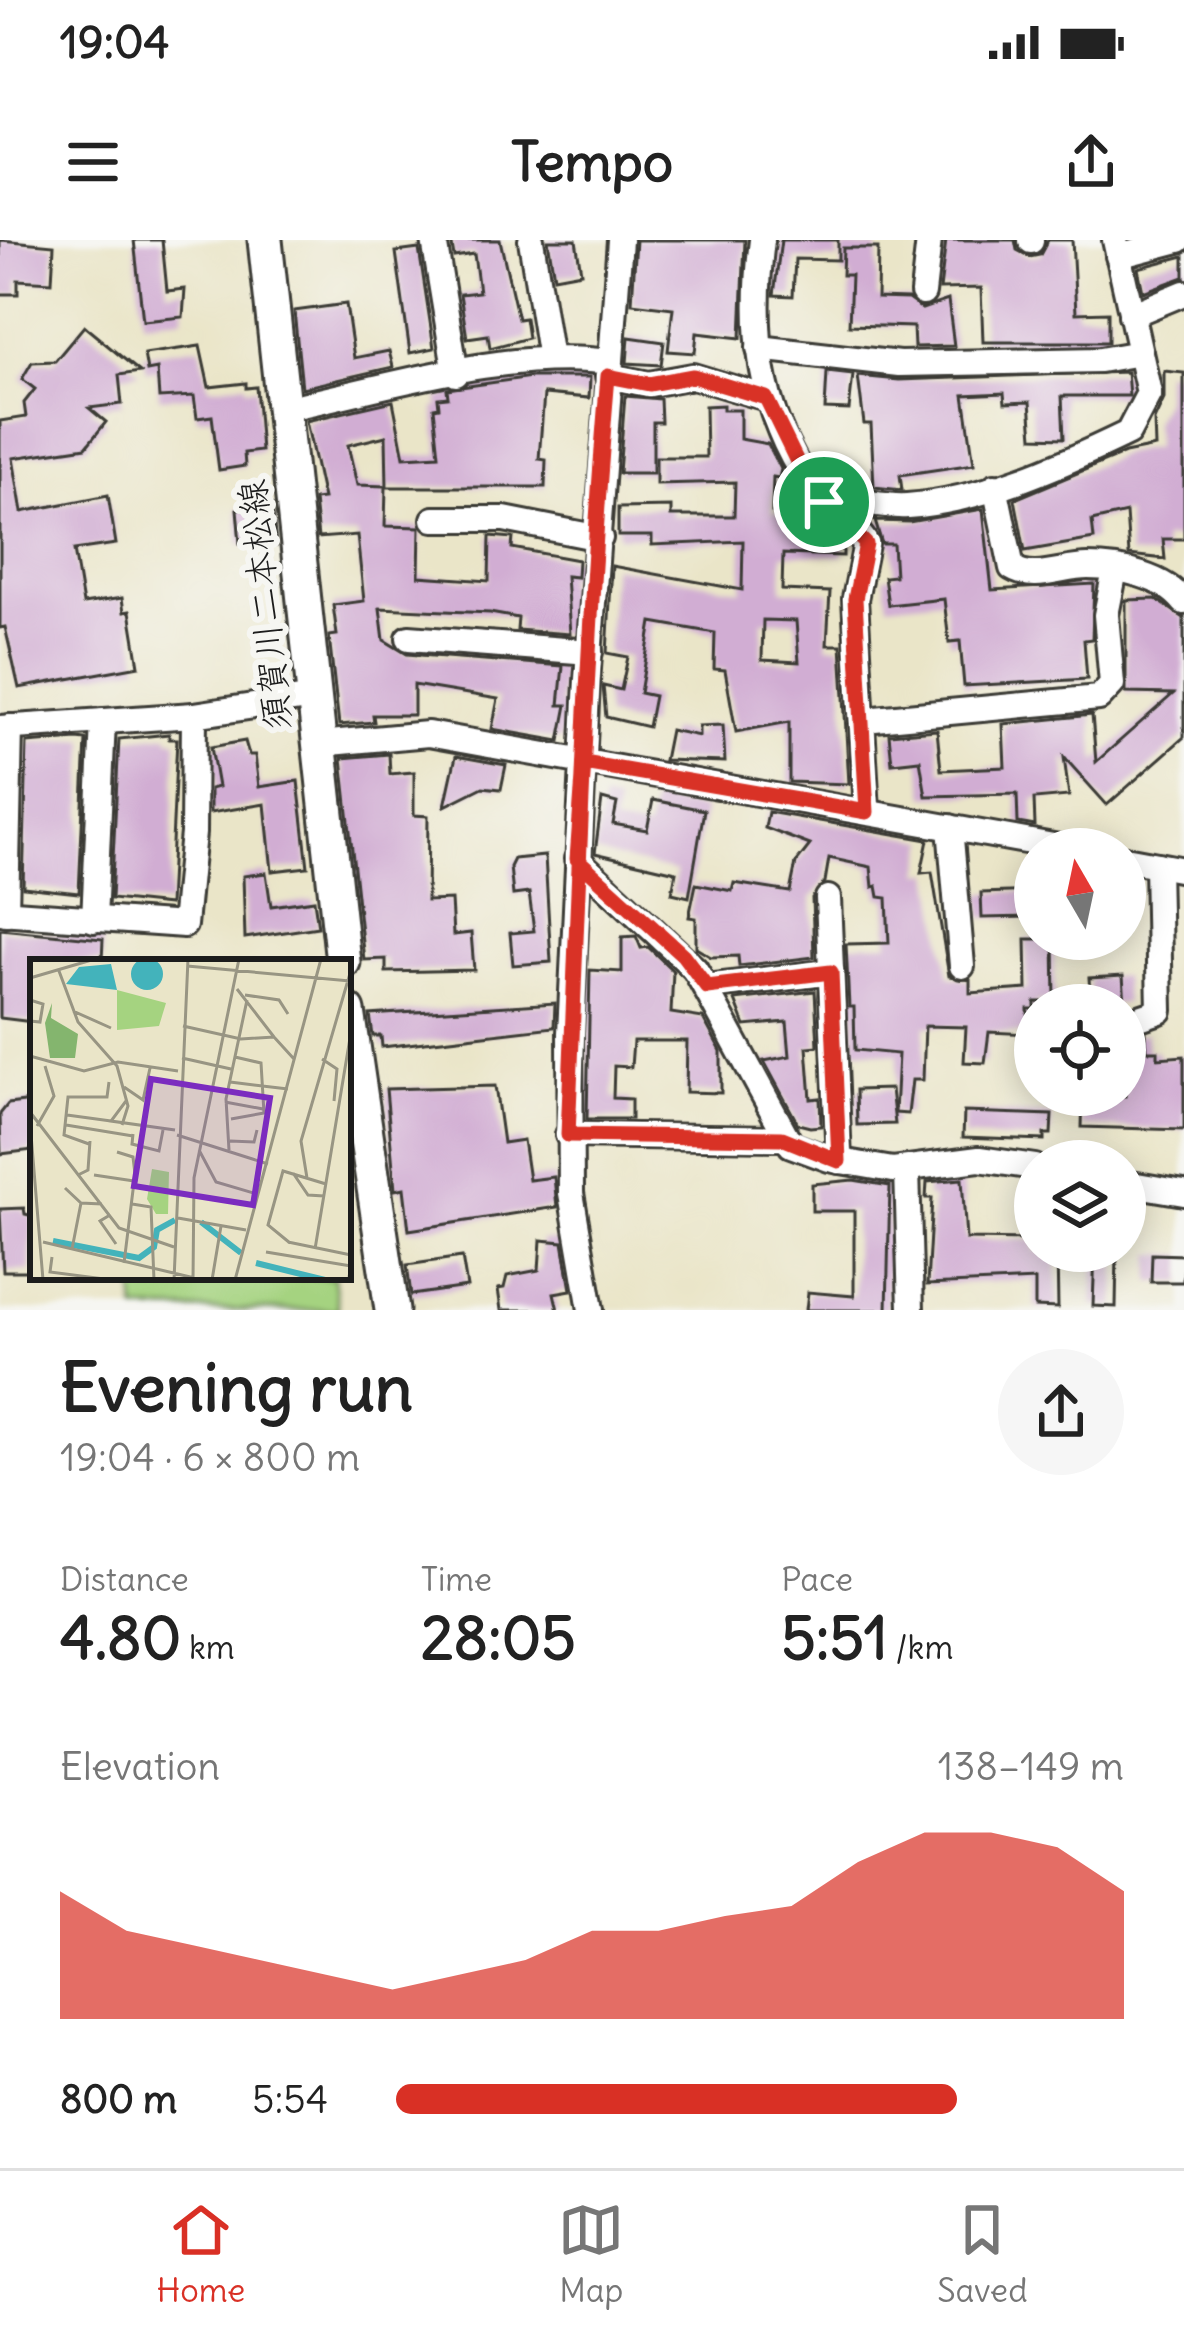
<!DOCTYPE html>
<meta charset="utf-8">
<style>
body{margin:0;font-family:Delius,"Klee One",sans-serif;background:#f6f6f6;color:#222;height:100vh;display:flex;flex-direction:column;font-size:45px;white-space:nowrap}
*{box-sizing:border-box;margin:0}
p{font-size:39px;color:#767676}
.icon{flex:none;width:66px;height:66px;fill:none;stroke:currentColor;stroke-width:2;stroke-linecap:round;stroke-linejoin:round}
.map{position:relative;height:1070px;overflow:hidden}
.sheet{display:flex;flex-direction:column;background:#fff;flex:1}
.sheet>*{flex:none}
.needle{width:78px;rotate:351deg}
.controls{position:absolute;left:1014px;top:588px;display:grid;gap:24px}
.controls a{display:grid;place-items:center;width:132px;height:132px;border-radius:50%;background:#fff;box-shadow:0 6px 30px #0003;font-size:60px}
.pin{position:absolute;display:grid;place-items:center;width:102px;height:102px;color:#fff;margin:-51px;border:6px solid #fff;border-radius:50%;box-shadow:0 3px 12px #0007}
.round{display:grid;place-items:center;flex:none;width:126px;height:126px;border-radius:63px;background:#f6f6f6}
.overview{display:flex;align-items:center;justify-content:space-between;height:204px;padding:0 60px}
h1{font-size:66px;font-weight:800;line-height:90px}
.metrics{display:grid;grid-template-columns:repeat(3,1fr);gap:18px;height:204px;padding:12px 60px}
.metrics div{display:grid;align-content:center}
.metrics b{font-size:60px;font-weight:800}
.metrics small{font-size:33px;font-weight:400}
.metrics p{font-size:33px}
.chart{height:336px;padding:24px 60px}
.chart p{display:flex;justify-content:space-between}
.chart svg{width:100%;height:216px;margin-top:12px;fill:#d93025;opacity:.7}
ul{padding:0 60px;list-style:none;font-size:39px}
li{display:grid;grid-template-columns:192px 144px 1fr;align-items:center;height:90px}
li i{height:30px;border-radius:15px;background:#d93025}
.status{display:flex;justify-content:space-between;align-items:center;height:84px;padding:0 60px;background:#fff;direction:ltr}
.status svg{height:33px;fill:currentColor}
header{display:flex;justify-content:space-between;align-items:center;height:156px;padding:0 60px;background:#fff;font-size:54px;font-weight:800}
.dock{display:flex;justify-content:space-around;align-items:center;height:168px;border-top:3px solid #e0e0e0;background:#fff;font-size:33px;color:#767676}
.dock a{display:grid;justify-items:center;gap:6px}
.dock .selected{color:#d93025}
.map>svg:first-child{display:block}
</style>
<div class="status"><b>19:04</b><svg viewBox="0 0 49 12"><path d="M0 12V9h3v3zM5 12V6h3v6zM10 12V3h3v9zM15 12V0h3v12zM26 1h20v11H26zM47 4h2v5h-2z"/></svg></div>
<header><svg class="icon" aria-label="menu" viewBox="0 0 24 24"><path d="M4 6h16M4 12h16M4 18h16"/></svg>Tempo<svg class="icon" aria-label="share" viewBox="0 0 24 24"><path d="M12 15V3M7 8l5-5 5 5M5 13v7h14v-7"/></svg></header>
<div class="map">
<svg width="1184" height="1070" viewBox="0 0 1184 1070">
<rect width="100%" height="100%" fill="#f6f6f2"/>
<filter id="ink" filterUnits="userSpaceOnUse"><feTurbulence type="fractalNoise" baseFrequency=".00833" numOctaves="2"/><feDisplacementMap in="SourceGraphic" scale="24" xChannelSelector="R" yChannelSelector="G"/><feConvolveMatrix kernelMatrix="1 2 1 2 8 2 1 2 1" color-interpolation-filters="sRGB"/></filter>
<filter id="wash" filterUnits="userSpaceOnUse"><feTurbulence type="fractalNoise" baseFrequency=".004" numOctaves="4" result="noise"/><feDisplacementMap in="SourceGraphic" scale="48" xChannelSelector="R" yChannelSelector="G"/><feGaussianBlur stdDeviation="2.7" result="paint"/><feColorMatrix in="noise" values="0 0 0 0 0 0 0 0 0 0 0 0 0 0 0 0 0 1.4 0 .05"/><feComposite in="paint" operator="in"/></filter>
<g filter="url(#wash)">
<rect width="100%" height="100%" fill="#eae5c8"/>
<polygon fill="#a5d380" stroke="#60784e" stroke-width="3" points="133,1037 334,1037 338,1070 136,1070"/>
<g id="blocks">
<g fill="#d1add3" fill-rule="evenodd">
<polygon points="0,0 54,5 52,42 18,40 18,54 0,54"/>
<polygon points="134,0 162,0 167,51 185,49 183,77 143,81"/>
<polygon points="451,0 500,0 518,79 525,78 528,98 490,108 488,95 467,98 460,54 479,52 474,14 454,17"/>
<polygon points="548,0 576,0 581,32 554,37"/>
<polygon points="636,0 745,0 741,98 697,93 695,113 668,111 673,68 632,63"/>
<polygon points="781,0 838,0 838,20 795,19 793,56 774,55"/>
<polygon points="946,0 1015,0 1017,10 1030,17 1040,15 1048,0 1072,0 1076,73 1108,72 1108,102 983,102 981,48 940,49"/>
<polygon points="843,8 878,8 877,58 908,59 922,69 948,60 954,106 914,107 913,87 849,85 851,35 842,35"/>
<polygon points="419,9 434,108 410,113 396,12"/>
<polygon points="1184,16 1184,37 1143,52 1138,28"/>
<polygon points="346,64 354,118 389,111 393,127 302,148 294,71"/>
<polygon points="84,86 140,132 119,135 122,164 89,168 106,182 86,207 13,218 22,272 108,255 116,304 74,310 83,364 122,358 124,372 130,371 139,426 19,448 5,387 0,388 0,181 26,177 24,163 35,149 22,139 32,122 55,121"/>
<polygon points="629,97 664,102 661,125 627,123"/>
<polygon points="200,106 209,147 246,143 246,148 256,147 261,211 244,213 245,226 219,230 212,176 197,178 194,156 159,158 157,129 147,131 144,114"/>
<polygon points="1164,131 1184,133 1184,299 1163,299 1165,319 1129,315 1126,273 1092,281 1094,299 1025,311 1015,259 1125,213 1155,207 1154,180 1164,159"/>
<polygon points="827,132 853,135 849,170 825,169"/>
<polygon points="1127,132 1129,156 1062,156 1064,198 1033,197 1030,162 1005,163 1004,153 964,155 974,224 900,235 902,250 874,247 871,184 864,184 858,136 899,140"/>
<polygon points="531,137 590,137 589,158 544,154 539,219 546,220 545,247 387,247 386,196 348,205 357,245 386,246 385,286 420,287 419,336 489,341 490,296 513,298 512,308 578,320 577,337 566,336 570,394 517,390 518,378 490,373 380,368 384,400 407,414 563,426 559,465 567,465 560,501 492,489 498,459 414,445 414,475 373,475 374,482 339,485 329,396 337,395 333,365 364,361 357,295 318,298 314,260 323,259 306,181 393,161 404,217 439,215 434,168 439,167 438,158 448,157 447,149"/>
<polygon points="625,156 660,159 661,182 653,182 653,233 619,233"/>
<path d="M723,165V170H740V199L768,204L781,229L779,238L773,237L772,272H811L843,301V316L783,314L782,350L830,352L827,405H841L849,544L789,542V482L736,492L725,430L714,429L715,393L652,382L640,453L654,456L648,487L606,477L603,446L621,450L628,417L607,413L612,326L742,350L743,301L652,305V296H618V268L671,267V276H734L735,242L656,244V217H706L705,166ZM763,380L796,381L799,422L762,420Z"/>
<polygon points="272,265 276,306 240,304 237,269"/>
<polygon points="983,269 992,350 1094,344 1092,399 1084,400 1087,439 964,446 960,401 949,402 944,359 888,365 884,337 895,336 893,304 882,304 875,281 909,282"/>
<polygon points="1156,359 1184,378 1184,497 1107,565 1064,517 1069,556 1034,559 1035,586 1018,583 1017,554 926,556 920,520 892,523 889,494 937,490 941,530 1005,527 1003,484 1092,475 1096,522 1173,454 1126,453 1126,360"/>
<polygon points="723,485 725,522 664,520 670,490 699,496 699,486"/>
<polygon points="169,494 169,499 177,499 169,665 111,659 119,499"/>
<polygon points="77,499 86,500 79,653 23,647 27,503"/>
<polygon points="245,501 249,515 255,515 259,547 298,541 308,627 272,631 265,564 210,573 210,549 218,547 211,507"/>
<polygon points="389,514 390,534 414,532 414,575 428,576 427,661 451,660 453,695 471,693 474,730 386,732 386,719 364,720 342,518"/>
<polygon points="456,516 506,525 501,549 483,547 445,566"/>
<polygon points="602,559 617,563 613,584 647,590 653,560 704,570 689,657 672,653 676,632 595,613"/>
<polygon points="768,572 928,600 921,633 932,632 949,736 970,740 970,753 1027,749 1026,699 1054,699 1055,762 1035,762 1035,769 1028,769 1029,794 989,792 985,823 964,822 966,787 925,786 923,840 912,840 908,874 895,873 898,814 855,810 854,767 849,767 846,704 889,703 887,658 879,657 877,646 873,647 871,627 829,618 825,642 812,658 814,717 739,726 738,716 711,717 696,708 696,678 689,677 696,644 732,651 734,643 790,652 796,623 810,605 765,588"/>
<polygon points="545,616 551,722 513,725 510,693 534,691 529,653 513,655 510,627 514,619"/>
<polygon points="266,633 271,666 314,660 318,687 245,698 243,636"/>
<polygon points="1035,651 1035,677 982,678 981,653"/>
<polygon points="0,689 103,699 102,722 33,722 33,782 0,778"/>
<polygon points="636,696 641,708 648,707 673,731 671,773 703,778 721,811 721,853 686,852 687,801 633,801 631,827 614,826 613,858 631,859 631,879 587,879 590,730 622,732 622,697"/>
<polygon points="1123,736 1125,763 1091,765 1089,738"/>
<polygon points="815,751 818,806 807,807 811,859 820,858 821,886 810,887 798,884 764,821 790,816 787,782 745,786 735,760"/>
<polygon points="555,763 554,787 382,807 381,796 373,796 370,775"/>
<polygon points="1146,793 1147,811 1158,811 1158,818 1184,816 1184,890 1082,887 1083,855 1125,856 1125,799"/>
<polygon points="495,846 503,903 523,900 529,940 554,937 557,967 409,990 404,948 395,950 386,849"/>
<polygon points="891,849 895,884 857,885 856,850"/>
<polygon points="33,861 33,910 1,914 0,874 8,864"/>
<polygon points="964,872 1052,875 1051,894 1044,894 1044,900 963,897"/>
<polygon points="962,939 966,999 1035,1000 1035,1011 1057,1011 1058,1068 1035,1067 1035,1040 927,1045 932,958 926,958 927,942"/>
<polygon points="853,940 890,946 887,1070 806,1070 808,1052 854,1056 854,971 812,971 812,944"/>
<polygon points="24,968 25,974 33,976 30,1031 3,1031 0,969"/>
<polygon points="541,1000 563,1002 571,1050 554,1053 558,1070 501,1070 498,1049 504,1048 507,1036 539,1030"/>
<polygon points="1095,1011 1117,1011 1116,1067 1093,1066"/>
<polygon points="1152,1014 1184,1015 1183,1042 1151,1042"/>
<polygon points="462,1017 467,1047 411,1055 407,1025"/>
</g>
</g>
</g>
<g filter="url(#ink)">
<use href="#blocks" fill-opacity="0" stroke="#3b3a36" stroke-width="3"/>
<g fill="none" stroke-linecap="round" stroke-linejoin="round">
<g stroke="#3b3a36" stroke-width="30">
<g id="minor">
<polyline points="434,0 456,134"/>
<polyline points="531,0 550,119"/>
<path d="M762,0C751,87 758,170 809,244C824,267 858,286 866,304L855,359L867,572"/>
<polyline points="1031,0 1031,1"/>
<polyline points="1118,16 1179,0"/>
<polyline points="923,53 929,0"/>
<polyline points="1131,75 1184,53"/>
<polyline points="759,108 899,124 1100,120 1140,113"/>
<polyline points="608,136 649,144 693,136 766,158"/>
<path d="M283,169C384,148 508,108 610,122"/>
<path d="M995,246L1012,328C1035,342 1062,327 1088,327C1121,327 1164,336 1184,362"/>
<path d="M824,262C851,256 879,268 907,266C981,261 1062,225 1128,193L1149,153L1115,0"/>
<polyline points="434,279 504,279 600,298"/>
<polyline points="409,398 590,412"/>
<polyline points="864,480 1099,458 1112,444 1106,375 1115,330"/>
<polyline points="0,488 194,475 314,457"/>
<polyline points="319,504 428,494 1070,609"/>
<polyline points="950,587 962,726"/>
<polyline points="577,619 695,729 791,905 829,919 893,930 979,919 1035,927"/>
<polyline points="1125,619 1184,630"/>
<polyline points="828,658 839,921"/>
<polyline points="0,672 184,685 193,593 194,475"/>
<polyline points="6,673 10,487"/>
<polyline points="94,680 103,481"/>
<polyline points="707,747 831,732"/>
<polyline points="1125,783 1160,771 1157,625"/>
<polyline points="568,895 783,898"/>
<polyline points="907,929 911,1070"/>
<polyline points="1125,943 1184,953"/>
<polyline points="591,1070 571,953 570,793 587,442 620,0"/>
</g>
</g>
<g stroke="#3b3a36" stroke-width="39">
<g id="secondary">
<polyline points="265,0 343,722"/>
<polyline points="348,771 392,1070"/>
</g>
</g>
<use href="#minor" stroke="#fff" stroke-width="24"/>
<use href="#secondary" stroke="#fff" stroke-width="33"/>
</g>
</g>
<g fill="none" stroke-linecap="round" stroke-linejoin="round" filter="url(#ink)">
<g stroke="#fff" stroke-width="24">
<path id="route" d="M824,262L866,304L855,359L867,572L584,523L577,619L683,715L707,747L831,732L839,921L782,898L568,895C579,642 586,388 608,136L649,144L693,136L766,158L804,236L824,262"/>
</g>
<use href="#route" stroke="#d93025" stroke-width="15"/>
</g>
<g text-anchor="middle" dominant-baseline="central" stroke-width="12" stroke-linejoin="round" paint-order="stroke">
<g font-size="36" fill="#1c1c1c" stroke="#f6f6f2">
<text transform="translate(265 365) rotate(-96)">須賀川二本松線</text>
</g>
</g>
<g transform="translate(30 719)">
<rect width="321" height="321" fill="#eae5c8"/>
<path d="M87,31L136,44L129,67L87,71ZM122,210L139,213L138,255H126L117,240Z" fill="#a5d380"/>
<path d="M22,44L21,59L48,75L45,99H20L15,64Z" fill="#84b56e"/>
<path d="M101 15a16 16 0 1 1 32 0a16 16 0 1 1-32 0ZM81,5L87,31L36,25L49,8Z" fill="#43b3bb"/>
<path fill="none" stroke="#43b3bb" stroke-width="6" d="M171,263L211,294M23,282L109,299L124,288L127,271L145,261M226,304L295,321"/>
<path fill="none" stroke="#989583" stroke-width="3" d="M157,7L320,22M29,12L48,63L87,107L98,147L92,166M0,19L65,0M207,30L244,78M215,36L249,41L258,55M0,41L13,45L10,63L0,62M43,52L81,69M153,67L211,80L244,78L264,100M0,97L54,112L88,103L148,112M152,99L201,110M292,100L307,110L304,142M200,123L258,130M94,128L113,141L120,109M96,142L81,162L145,171M195,143L233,150M0,153L89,269L144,288M37,156L81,162M201,160L234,154L231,104L205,98M0,163L13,321M36,166L103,177M7,167L24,137L15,107M103,175L102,185L129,192L133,171M147,176L238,205M200,182L224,183L227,171M59,185L34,176L38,138H77L79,123M169,191L186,223L227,235M199,191L196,140L217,41M87,193L103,198L105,215L94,304M263,214L278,236L294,237M48,216L58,211L60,182M64,216L104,222M277,219L271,182L321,11M35,229L51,244L72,245M102,245L121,248L124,321M80,256L70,262L86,285M148,259L216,271M13,283L173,321M258,283L321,296M260,284L238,266L253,212L296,225M42,290L51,244M285,290L321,73M236,293L321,307L319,318M22,298L20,313L82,321M144,321L158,0M163,321L164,219L209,0M182,321L191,267M205,321L291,0"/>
<path fill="#7b2cbf" fill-opacity="0.15" stroke="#7b2cbf" stroke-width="6" d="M121,120L240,139L223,246L104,227Z"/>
<rect width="321" height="321" fill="none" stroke="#1c1c1c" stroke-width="6"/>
</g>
</svg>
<div class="controls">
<a><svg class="needle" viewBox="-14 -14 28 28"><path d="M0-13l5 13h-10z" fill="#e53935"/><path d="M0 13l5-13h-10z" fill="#767676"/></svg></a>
<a><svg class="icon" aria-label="locate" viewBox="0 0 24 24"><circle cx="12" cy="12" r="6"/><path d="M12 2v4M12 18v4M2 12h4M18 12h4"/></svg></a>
<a><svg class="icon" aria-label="layers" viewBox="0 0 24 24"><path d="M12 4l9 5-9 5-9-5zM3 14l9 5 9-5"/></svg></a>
</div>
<div class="pin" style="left:824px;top:262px;background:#1e9e55"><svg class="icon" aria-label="arrive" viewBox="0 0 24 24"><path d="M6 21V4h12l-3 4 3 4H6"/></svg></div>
</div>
<section class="sheet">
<div class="overview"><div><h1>Evening run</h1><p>19:04 · 6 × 800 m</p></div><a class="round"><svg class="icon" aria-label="share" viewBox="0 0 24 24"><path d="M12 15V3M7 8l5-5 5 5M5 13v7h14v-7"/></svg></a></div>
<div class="metrics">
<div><p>Distance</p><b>4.80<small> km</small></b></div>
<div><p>Time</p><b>28:05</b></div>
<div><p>Pace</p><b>5:51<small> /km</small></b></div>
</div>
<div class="chart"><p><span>Elevation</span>138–149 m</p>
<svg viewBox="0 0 160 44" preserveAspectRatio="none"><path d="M0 44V18L10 26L20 29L30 32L40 35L50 38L60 35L70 32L80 26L90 26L100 23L110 21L120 12L130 6L140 6L150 9L160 18V44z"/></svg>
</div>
<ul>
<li><b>800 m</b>5:54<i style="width:77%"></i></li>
</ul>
</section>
<nav class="dock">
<a class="selected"><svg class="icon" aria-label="home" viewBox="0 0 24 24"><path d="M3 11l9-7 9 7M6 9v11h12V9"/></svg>Home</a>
<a><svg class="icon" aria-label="map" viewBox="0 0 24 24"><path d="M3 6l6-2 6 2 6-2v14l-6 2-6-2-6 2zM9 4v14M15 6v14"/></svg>Map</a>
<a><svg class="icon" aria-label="saved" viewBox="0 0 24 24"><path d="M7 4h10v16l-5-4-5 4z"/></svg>Saved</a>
</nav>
